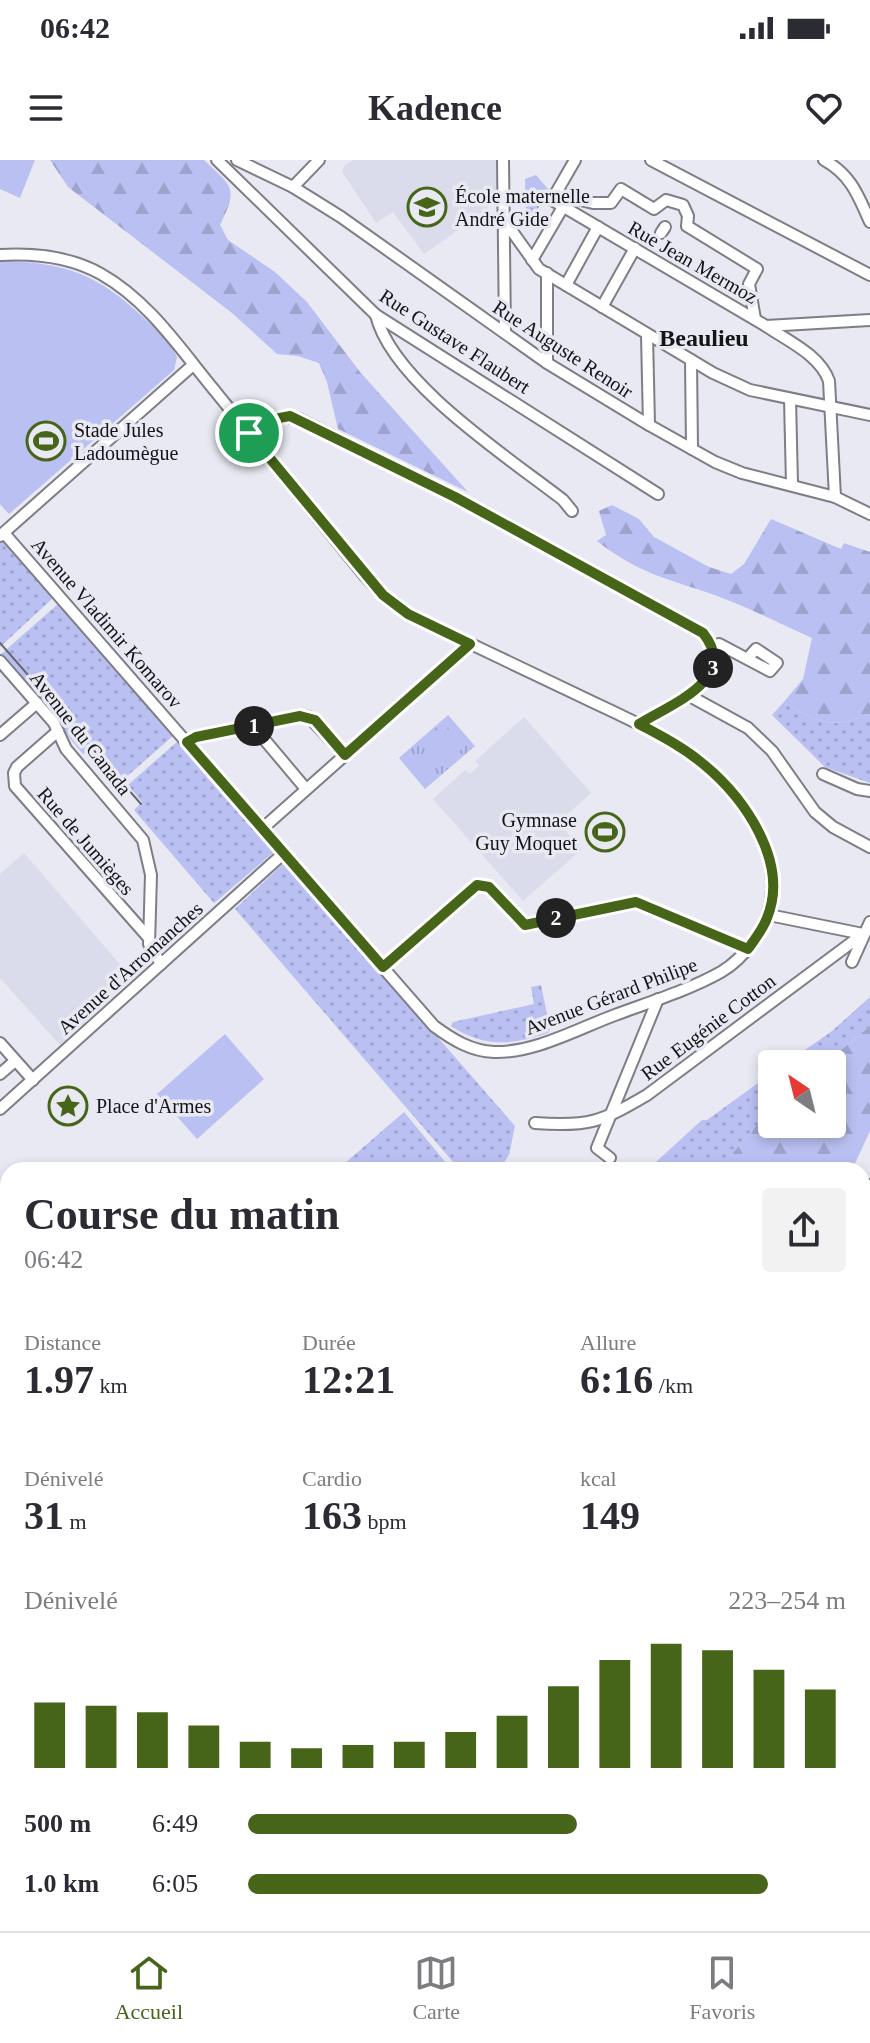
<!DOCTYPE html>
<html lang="fr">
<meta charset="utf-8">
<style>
body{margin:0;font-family:Georgia,serif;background:#f2f2f3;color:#2b2b33;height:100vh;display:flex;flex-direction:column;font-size:30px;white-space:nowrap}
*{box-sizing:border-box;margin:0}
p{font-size:26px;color:#7c7c81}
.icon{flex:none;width:44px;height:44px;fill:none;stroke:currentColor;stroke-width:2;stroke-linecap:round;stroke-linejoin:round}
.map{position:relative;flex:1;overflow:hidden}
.panel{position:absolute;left:0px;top:1002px;width:870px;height:770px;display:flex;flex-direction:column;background:#fff;border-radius:24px 24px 0 0;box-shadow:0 4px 12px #0003}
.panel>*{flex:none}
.needle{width:52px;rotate:325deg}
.fabs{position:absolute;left:758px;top:890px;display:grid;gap:16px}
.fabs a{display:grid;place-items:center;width:88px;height:88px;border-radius:8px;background:#fff;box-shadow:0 4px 12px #0003;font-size:40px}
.pin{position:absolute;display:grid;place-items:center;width:68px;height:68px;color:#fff;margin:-34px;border:4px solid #fff;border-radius:50%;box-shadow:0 2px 8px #0007}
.km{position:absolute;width:40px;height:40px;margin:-20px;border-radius:50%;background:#222;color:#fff;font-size:22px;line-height:40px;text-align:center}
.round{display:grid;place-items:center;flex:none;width:84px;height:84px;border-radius:8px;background:#f2f2f3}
.overview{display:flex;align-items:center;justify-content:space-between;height:136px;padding:0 24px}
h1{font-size:44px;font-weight:600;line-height:60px}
.stats{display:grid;grid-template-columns:repeat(3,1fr);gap:12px;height:136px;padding:8px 24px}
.stats div{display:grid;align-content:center}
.stats b{font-size:40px;font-weight:600}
.stats small{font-size:22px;font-weight:400}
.stats p{font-size:22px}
.chart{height:224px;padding:16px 24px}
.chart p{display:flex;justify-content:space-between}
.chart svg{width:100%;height:144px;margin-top:8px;stroke:#466519;stroke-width:6}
ul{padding:0 24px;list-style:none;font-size:26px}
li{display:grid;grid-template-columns:128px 96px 1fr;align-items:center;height:60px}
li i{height:20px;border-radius:10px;background:#466519}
.status{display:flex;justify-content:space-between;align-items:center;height:56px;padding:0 40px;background:#fff;direction:ltr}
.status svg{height:22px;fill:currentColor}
header{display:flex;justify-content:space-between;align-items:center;height:104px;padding:0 24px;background:#fff;font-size:36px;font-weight:600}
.tabs{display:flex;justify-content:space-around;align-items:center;height:112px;border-top:2px solid #e1e1e2;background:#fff;font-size:22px;color:#7c7c81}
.tabs a{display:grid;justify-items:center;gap:4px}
.tabs .selected{color:#466519}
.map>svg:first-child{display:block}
</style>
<div class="status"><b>06:42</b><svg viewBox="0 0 49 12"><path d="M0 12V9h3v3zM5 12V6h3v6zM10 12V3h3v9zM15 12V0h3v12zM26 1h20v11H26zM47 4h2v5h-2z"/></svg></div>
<header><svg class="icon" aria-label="menu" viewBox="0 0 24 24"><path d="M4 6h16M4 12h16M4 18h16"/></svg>Kadence<svg class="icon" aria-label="heart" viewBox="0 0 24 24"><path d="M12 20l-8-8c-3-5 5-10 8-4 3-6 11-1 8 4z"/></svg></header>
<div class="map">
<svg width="870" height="1771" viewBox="0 0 870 1771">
<defs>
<pattern id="grass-dots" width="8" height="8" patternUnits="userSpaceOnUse" patternTransform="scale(2)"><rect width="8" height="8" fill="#bac0f2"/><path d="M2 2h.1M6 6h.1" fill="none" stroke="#9fa4cf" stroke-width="1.8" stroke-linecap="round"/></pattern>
<pattern id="forest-firs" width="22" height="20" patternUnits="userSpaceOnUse" patternTransform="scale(2)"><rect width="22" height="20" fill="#bac0f2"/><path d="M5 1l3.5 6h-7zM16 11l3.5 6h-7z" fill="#9fa4cf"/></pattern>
<pattern id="park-tufts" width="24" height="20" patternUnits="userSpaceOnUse" patternTransform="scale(2)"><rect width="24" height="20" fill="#bac0f2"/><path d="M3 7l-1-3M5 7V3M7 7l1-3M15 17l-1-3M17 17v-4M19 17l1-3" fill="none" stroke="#9fa4cf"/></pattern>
</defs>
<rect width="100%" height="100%" fill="#e8e9f2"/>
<g fill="#dadcec">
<polygon points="353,0 498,0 499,37 488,45 488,49 424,94 393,52 376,63 342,12 344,6"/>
<polygon points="524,557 591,633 558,663 582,689 523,741 433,639 465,610 470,614 479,605 475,601"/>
<polygon points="24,693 124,809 122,821 104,845 60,885 0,818 0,714"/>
<polygon points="870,1409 870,1771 639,1771 642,1764 862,1764 862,1417"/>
</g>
<g fill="url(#grass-dots)">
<polygon points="2,381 53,438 0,487 0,382"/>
<polygon points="58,444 174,575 124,619 94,585 83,594 0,495"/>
<path d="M783,543C820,562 829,570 870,554V623L825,607L772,555Z"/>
<polygon points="179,580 275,691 214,743 134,650 142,642 128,625"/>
<polygon points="285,702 515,966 509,995 499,1010 460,1010 235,749"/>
<path d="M541,825L550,869L548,873C512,885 484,888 451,866L453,862L534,844L531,827Z"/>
<polygon points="870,837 870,866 824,904 785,904 832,871"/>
<path d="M772,913V950C751,968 737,990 718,1010H647L702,960H707Z"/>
<polygon points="404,952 452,1010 337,1010"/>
</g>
<g fill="url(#forest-firs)">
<path d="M50,0H204C232,27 239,27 220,65L228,80L275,112L307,142L360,212L468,332L338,269L327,222L319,203L298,196L277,194L232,153L68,27Z"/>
<path d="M612,345L639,359L654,377L709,407L731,414L744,404L771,359L841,389L844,383L870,392V554C829,570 820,562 783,543L803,519L812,478C774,461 736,441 697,429C658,417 630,407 597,381L606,375L599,351Z"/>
<path d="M870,866V971L852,1010H718C737,990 751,968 772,950V964H832V904H824Z"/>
</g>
<g fill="url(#park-tufts)">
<polygon points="536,15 549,30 529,64 526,65 525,19"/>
<polygon points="448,555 475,586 425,629 399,598"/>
</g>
<g fill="#bac0f2">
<polygon points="0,0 35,0 20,38 0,29"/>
<path d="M0,101C65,102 98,114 145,159C156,169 171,183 177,197L174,210L9,354L0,344Z"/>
<polygon points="443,564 464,587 453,598 432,575"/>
<polygon points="225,874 264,919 197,979 157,934"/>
<polygon points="8,1666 8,1764 97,1764 95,1771 0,1771 0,1671"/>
<polygon points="401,1764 578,1764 583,1771 392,1771"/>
</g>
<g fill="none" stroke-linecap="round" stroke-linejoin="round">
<g stroke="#7d7e86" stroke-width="14">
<g id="minor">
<polyline points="217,0 376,155 658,334"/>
<polyline points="237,0 293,27 319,0"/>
<polyline points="503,0 505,173"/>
<polyline points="575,0 552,40 766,166 870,160"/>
<polyline points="651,0 870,115"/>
<path d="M824,0C851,15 858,35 870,62"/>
<polyline points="293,27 341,57 547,203 649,265 715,302 742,313 835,337 870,354"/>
<polyline points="556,34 593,43 611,43 621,29 654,49 666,40 683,45 688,56 687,66 757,109 749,124 755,159"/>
<polyline points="504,60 539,109 713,213 750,230 870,255"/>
<polyline points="661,73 665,67"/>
<path d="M0,95C34,93 71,97 101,114C149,141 181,190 215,231C265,293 315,355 365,416L383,435L408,454C465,481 521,508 578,535C629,560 687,582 726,626C767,671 792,730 752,783C744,794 733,805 721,812C689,830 650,842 615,855C577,869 535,893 494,892C471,891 453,880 434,866L4,373"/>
<polyline points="532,100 563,47"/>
<polyline points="547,113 547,203"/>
<polyline points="566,125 598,67"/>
<polyline points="602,147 635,88"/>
<path d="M376,155C392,222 509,298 563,340L572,351"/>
<path d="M766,166C788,181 820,195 829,221L835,337"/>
<polyline points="647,175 649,265"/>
<polyline points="691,200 692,289"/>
<polyline points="790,239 792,324"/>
<path d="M249,273C264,261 280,254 299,259L455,337L703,473C740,518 670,545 639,564"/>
<polyline points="0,376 193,205"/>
<polyline points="712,489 719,484 770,511 777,503 756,489 748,498"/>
<polyline points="0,501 54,563 66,589 143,680 151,715 149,784 161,804"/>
<polyline points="688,535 748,568 772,591 815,652 833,667 870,687"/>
<polyline points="253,566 306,629"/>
<polyline points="58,571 17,607 14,613 15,626 148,777"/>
<polyline points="0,575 37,543"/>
<polyline points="187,582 196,577 300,556 309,557 345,595"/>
<polyline points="823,614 857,629 870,631"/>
<polyline points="263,668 470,484"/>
<polyline points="769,755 863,774"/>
<polyline points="852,802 870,762"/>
<polyline points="383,807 477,725 489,727 525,765 636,742 748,789"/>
<polyline points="0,883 33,920"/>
<polyline points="0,914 15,901"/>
<polyline points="0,949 284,693"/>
<path d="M535,963C589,967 601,962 647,935L863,774"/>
<polyline points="610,998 597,988 658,839"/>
<polyline points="862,1028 870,1025"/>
<polyline points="0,1108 8,1114"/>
<polyline points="0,1169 8,1176"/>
<polyline points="862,1174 870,1166"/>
<polyline points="0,1211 8,1220"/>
<polyline points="862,1221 870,1210"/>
<polyline points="0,1269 8,1263"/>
<polyline points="2,1342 8,1348"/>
<polyline points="0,1368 8,1362"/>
<polyline points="8,1434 8,1460"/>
<polyline points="0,1451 8,1470"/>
<polyline points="0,1509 8,1504"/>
<polyline points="0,1586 8,1582"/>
<polyline points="584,1764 589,1771"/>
<polyline points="114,1771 121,1764"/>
<polyline points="232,1771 241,1764"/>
</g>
</g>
<g stroke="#c7c7c7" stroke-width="16">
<g id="major">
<polyline points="862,1075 870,1069"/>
<polyline points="862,1334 870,1325"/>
<polyline points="862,1365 870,1356"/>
<polyline points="0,1658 8,1653"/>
<polyline points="329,1771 338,1764"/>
<polyline points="363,1771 372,1764"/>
</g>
</g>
<use href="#minor" stroke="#fff" stroke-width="10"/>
<use href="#major" stroke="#c7cbf7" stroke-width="12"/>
<polyline stroke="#66676c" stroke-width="2" points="0,483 141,644"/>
<g stroke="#66676c" stroke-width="2" stroke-dasharray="12 6" stroke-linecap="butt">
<polyline points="862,1293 870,1284"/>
<polyline points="862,1734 870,1723"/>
<polyline points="282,1771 292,1764"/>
<polyline points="840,1771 845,1764"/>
</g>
</g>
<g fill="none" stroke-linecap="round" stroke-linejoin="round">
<g stroke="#fff" stroke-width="16">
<path id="route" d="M290,256L455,337L703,473C740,519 671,544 639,564C661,576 683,587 702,603C744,637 790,702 767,758C763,769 755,779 748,789L636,742L525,765L489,727L477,725L383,807L194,590L187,582L196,577L300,556L315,560L345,595L470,484L408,454L383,435L249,273C262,263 274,258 290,256Z"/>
</g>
<use href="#route" stroke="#466519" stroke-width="10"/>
</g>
<defs>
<g id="school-ring" transform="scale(2)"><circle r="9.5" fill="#e8e9f2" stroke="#466519" stroke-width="1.5"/><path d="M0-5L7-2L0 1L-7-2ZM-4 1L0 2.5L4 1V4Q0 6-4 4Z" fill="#466519"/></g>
<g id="stadium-ring" transform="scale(2)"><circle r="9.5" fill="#e8e9f2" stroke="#466519" stroke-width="1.5"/><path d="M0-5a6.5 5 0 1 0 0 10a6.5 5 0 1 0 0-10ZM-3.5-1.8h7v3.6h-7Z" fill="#466519"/></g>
<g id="sight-ring" transform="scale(2)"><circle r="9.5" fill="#e8e9f2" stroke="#466519" stroke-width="1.5"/><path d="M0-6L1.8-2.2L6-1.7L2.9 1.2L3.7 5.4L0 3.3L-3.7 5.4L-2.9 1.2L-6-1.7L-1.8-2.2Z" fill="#466519"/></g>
</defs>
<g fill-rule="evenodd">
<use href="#school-ring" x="427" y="47"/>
<use href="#stadium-ring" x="46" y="281"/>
<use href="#stadium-ring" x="605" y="672"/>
<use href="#sight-ring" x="68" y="946"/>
</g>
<g text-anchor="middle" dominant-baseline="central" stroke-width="7" stroke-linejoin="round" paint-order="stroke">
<g font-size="20" fill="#141417" stroke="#e8e9f2" text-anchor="start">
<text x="455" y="36">École maternelle<tspan x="455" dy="23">André Gide</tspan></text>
<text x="74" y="270">Stade Jules<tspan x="74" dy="23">Ladoumègue</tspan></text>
<text x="577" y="660" text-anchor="end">Gymnase<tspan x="577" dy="23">Guy Moquet</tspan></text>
<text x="96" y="946">Place d'Armes</text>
</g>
<g font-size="20" fill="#141417" stroke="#e8e9f2">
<text transform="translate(693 102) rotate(30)">Rue Jean Mermoz</text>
<text transform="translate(455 181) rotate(33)">Rue Gustave Flaubert</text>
<text transform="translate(563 189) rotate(33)">Rue Auguste Renoir</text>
<text transform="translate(107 463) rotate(49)">Avenue Vladimir Komarov</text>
<text transform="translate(81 573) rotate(52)">Avenue du Canada</text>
<text transform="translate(86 681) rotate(49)">Rue de Jumièges</text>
<text transform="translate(130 808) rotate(-42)">Avenue d'Arromanches</text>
<text transform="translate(611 836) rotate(-21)">Avenue Gérard Philipe</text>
<text transform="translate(708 867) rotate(-37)">Rue Eugénie Cotton</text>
</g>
<g font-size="24" font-weight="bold" fill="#141417" stroke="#e8e9f2">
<text x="704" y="178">Beaulieu</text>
</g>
</g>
</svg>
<div class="fabs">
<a><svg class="needle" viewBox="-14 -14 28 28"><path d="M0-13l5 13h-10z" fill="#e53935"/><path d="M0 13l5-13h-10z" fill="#7c7c81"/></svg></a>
</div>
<div class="pin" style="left:249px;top:273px;background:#1e9e55"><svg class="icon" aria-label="arrive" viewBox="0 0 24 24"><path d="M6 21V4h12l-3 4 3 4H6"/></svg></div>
<b class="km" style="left:254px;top:566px">1</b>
<b class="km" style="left:556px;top:758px">2</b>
<b class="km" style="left:713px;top:508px">3</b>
<section class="panel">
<div class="overview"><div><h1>Course du matin</h1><p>06:42</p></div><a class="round"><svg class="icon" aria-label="share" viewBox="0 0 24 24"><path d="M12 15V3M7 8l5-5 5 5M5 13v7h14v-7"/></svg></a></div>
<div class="stats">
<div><p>Distance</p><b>1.97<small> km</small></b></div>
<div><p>Durée</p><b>12:21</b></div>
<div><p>Allure</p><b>6:16<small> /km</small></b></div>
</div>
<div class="stats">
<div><p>Dénivelé</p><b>31<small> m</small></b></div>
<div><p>Cardio</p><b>163<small> bpm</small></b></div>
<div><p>kcal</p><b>149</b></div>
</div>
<div class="chart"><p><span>Dénivelé</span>223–254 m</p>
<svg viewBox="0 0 160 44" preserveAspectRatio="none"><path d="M5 44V24M15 44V25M25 44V27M35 44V31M45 44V36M55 44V38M65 44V37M75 44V36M85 44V33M95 44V28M105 44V19M115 44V11M125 44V6M135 44V8M145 44V14M155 44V20"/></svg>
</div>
<ul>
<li><b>500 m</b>6:49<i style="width:55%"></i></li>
<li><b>1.0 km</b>6:05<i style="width:87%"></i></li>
</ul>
</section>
</div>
<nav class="tabs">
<a class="selected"><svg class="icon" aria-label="home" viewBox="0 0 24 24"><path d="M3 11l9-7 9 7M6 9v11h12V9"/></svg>Accueil</a>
<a><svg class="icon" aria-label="map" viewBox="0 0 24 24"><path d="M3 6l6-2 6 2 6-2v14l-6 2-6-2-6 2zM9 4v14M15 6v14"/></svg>Carte</a>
<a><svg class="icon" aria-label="saved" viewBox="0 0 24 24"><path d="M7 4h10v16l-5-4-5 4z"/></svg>Favoris</a>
</nav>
